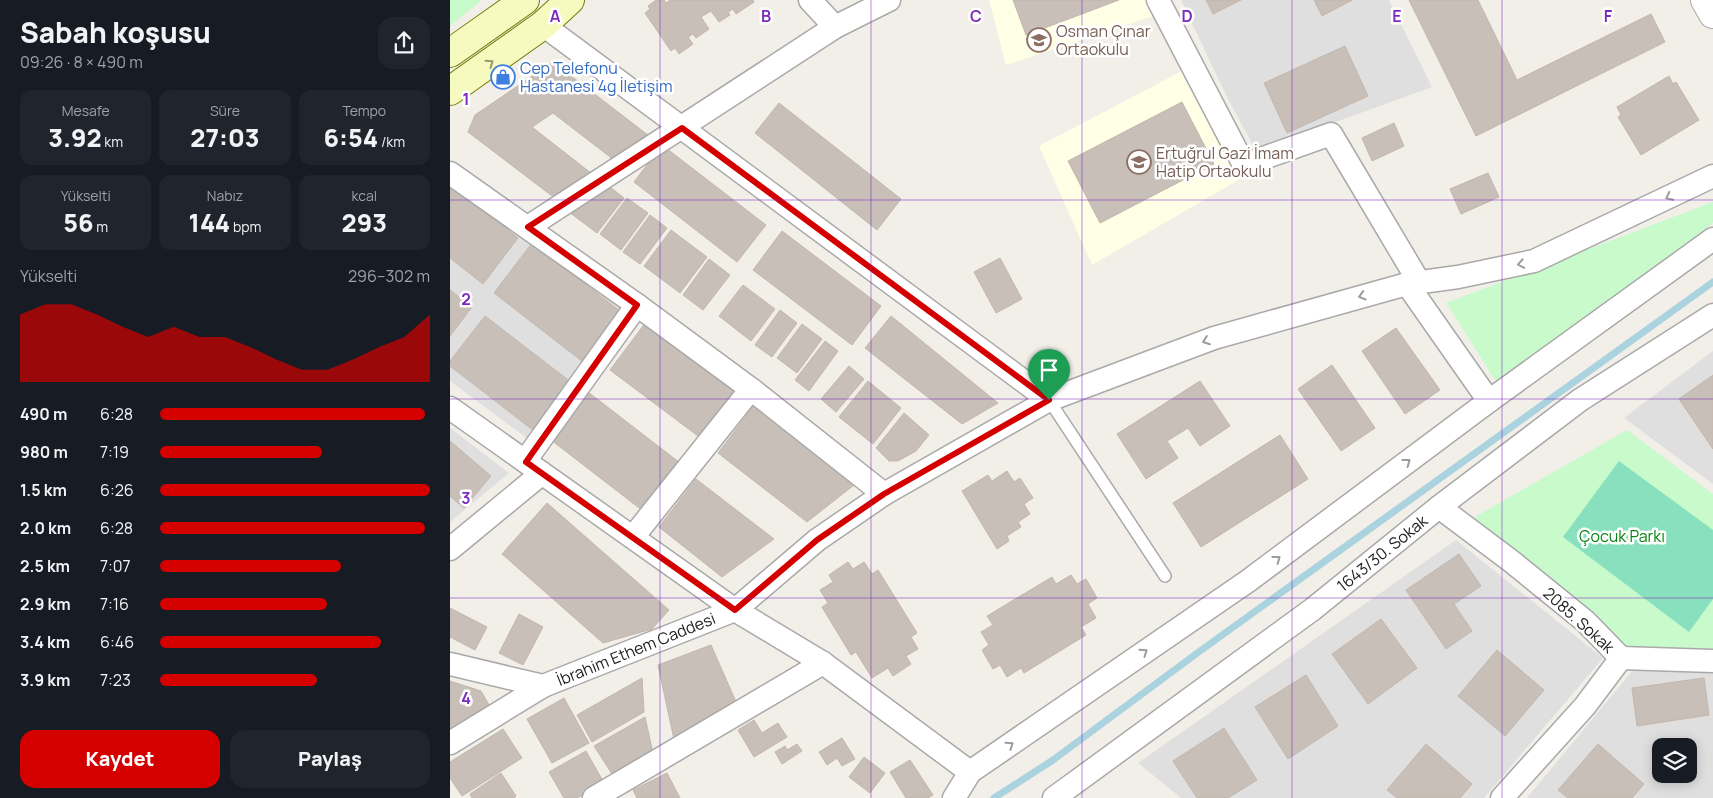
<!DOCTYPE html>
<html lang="tr">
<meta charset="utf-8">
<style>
body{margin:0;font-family:Manrope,sans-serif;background:#20242c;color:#f1f3f6;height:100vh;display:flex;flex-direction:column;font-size:19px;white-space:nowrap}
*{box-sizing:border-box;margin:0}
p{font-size:16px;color:#9ea1a6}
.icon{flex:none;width:28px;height:28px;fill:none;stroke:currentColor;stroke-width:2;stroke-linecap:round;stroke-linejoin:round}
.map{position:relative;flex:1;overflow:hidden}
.drawer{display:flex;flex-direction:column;background:#171b24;width:450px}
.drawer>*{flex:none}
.controls{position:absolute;left:1202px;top:738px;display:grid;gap:10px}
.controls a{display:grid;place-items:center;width:45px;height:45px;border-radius:10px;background:#171b24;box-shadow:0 2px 12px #0003;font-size:25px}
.pin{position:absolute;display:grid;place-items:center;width:42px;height:42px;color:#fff;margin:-51px -21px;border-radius:50% 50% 50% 0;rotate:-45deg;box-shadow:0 0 5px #0007}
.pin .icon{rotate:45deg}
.round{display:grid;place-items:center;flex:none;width:52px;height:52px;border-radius:15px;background:#20242c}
.summary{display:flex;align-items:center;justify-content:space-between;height:85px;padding:0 20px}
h1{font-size:28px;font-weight:800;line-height:38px}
.metrics{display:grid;grid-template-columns:repeat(3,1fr);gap:8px;height:85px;padding:5px 20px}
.metrics div{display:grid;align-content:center;border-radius:12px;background:#20242c;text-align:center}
.metrics b{font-size:25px;font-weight:800}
.metrics small{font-size:14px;font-weight:400}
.metrics p{font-size:14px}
.chart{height:140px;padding:10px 20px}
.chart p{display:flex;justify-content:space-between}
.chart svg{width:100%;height:90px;margin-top:5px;fill:#d40000;opacity:.7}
.button{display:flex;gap:10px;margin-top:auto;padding:10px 20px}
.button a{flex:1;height:58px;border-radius:15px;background:#d40000;color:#fff;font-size:20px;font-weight:800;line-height:58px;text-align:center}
.button a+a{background:#20242c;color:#f1f3f6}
ul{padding:0 20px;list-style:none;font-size:16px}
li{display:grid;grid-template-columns:80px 60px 1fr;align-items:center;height:38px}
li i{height:12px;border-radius:6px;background:#d40000}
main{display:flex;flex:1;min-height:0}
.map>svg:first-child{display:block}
</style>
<main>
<section class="drawer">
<div class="summary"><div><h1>Sabah koşusu</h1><p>09:26 · 8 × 490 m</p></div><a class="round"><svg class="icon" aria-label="share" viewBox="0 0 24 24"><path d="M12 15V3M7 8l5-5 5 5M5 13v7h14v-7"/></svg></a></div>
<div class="metrics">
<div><p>Mesafe</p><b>3.92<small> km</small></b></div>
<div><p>Süre</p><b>27:03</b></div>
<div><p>Tempo</p><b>6:54<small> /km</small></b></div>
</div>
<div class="metrics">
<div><p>Yükselti</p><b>56<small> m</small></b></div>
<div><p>Nabız</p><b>144<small> bpm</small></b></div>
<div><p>kcal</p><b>293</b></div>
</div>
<div class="chart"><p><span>Yükselti</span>296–302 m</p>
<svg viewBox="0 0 160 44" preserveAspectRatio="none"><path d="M0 44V11L10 6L20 6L30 11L40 17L50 22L60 17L70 22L80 22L90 27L100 33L110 38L120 38L130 33L140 27L150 22L160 11V44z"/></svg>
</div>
<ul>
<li><b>490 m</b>6:28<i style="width:98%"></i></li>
<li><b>980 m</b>7:19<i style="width:60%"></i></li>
<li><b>1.5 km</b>6:26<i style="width:100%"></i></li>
<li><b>2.0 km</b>6:28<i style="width:98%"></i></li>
<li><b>2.5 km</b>7:07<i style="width:67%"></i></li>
<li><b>2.9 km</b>7:16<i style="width:62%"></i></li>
<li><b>3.4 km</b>6:46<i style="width:82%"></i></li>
<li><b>3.9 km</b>7:23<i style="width:58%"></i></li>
</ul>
<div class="button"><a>Kaydet</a><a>Paylaş</a></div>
</section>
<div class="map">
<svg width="1263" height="798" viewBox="0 0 1263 798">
<rect width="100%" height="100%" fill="#f2efe9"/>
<g fill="#e0dfdf" fill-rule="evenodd">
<polygon points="731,0 939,0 982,87 806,151 776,95"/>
<polygon points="0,166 181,308 86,445 0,381"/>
<polygon points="1263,351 1263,484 1174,418"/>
<polygon points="0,428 59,473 0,522"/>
<polygon points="1006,540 1153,658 1034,798 731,798 688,763"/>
<path d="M1183,670L1261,671L1263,673V798H1077ZM1211,746H1239V774H1211Z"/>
</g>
<g fill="#ffffe5">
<polygon points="539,0 695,0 703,16 556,65"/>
<polygon points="734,70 790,179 642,265 589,146"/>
</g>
<g fill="#c8facc">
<polygon points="0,0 32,0 0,26"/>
<polygon points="1263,202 1263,223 1047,383 996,303"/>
<polygon points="1177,430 1263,494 1263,656 1174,652 1018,521"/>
</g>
<polygon fill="#88e0be" points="1169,461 1263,530 1263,599 1239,632 1113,537"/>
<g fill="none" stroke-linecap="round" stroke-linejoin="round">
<polyline stroke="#aad3df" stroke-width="7" points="544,798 603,760 750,651 1263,282"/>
</g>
<g fill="#c7bfb8" stroke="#c4b6ab">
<polygon points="206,0 214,0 216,3 220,0 303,0 304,2 286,14 283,9 278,12 280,15 269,22 261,11 251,17 259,29 246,38 243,34 238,37 243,44 229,54 225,48 221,51 195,13 200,9 198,6"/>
<polygon points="563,0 669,0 576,35"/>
<polygon points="756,0 791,0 763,14"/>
<polygon points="864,0 902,0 872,16"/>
<polygon points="959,0 1028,0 1067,80 1201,14 1215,42 1026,136"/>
<polygon points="895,46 918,96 837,133 814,83"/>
<polygon points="103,62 203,139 168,163 103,113 82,127 146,177 110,202 18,132 25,115"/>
<polygon points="1219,76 1223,84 1226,82 1249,120 1191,155 1168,117 1171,115 1167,107"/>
<polygon points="732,102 764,164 650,223 618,161"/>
<polygon points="329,103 451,199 427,230 305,133"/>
<polygon points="944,123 954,146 922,161 912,138"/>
<polygon points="212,145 316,225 287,262 184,182"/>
<polygon points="1038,173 1049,197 1011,214 1000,189"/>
<polygon points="151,180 174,198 147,233 111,206"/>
<polygon points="0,185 68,238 33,284 0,258"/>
<polygon points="177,198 198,213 171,250 150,234"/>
<polygon points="200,215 217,228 190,264 173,252"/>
<polygon points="221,230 257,257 230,293 194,266"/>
<polygon points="332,231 431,306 402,345 303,270"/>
<polygon points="82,243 175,315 137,365 44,293"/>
<polygon points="550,258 572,299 546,313 524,272"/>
<polygon points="259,259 280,275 253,310 233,295"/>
<polygon points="293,285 325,309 301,341 269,316"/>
<polygon points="0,290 22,307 0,336"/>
<polygon points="330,310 347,323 322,357 305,345"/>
<polygon points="35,316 126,386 88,434 0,366 0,361"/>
<polygon points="441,316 548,403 512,424 415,348"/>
<polygon points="196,322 291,393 256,442 160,370"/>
<polygon points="352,324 372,339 347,373 327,358"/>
<polygon points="946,328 990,390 955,414 912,351"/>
<polygon points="375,341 388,351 359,391 345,380"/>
<polygon points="882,365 925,428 891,451 848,389"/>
<polygon points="399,366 414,379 386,412 371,399"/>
<polygon points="1263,375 1263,449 1229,399"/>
<polygon points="418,381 451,408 423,444 389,417"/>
<polygon points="750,381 780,426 750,446 738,428 717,441 728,458 696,479 667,434"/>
<polygon points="138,392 234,466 197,514 101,440"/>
<polygon points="303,407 404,485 357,522 268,453"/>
<polygon points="454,413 479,435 466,451 448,461 439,461 426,448"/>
<polygon points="830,435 858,479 751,547 723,503"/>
<polygon points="0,441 41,476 14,508 0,496"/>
<polygon points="557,471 564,482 570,478 583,498 574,504 580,514 568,522 571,527 557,536 559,541 547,549 512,491 538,475 542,481"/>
<polygon points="246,479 324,539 272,577 209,527"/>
<polygon points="97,503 219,610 202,629 153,643 52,554"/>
<polygon points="1009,554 1031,586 1004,604 1022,631 996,649 956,590"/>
<polygon points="398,562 403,569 414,562 422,574 428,570 467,633 461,637 468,649 456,656 461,664 443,676 438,668 422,678 406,652 401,655 372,607 378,603 370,590 383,582 379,575"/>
<polygon points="621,575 627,584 636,579 647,598 638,604 646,618 631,627 636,635 574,673 571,668 557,677 550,665 543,669 532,650 539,645 531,632 543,625 537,616 602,577 606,584"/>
<polygon points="0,608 37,627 25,650 0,637"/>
<polygon points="69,614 93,627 73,665 49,653"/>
<polygon points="931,619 967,668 918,704 882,654"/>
<polygon points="261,645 287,704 225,744 208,665"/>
<polygon points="1047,650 1094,690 1055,736 1008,696"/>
<polygon points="856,675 888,726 838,759 805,707"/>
<polygon points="192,678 194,712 142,742 127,715"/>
<polygon points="1254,678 1259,715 1187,726 1182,688"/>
<polygon points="0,681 31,691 42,710 0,736"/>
<polygon points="114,698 139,743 102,763 77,719"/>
<polygon points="195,717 203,753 164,777 144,746"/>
<polygon points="304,720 312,733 328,723 337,737 304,757 288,730"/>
<polygon points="774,728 807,780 778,798 747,798 723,761"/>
<polygon points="53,729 72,758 12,796 0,778 0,762"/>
<polygon points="392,738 405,759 392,766 387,758 377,765 369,752"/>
<polygon points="347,744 352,751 332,764 325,752 335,746 337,750"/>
<polygon points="976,744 1022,784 1010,798 947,798 937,790"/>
<polygon points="1148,744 1194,784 1182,798 1118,798 1108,790"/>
<polygon points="136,751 154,783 127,798 114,798 99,772"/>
<polygon points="414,757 435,773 420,793 399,777"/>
<polygon points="460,760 483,795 478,798 456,798 440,772"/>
<polygon points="51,773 66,796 64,798 22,798 20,794"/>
<polygon points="217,773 230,798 187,798 183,790"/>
</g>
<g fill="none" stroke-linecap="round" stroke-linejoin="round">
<g stroke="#a9a9a9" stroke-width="14">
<polyline id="service" points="599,400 715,576"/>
</g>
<g stroke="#a9a9a9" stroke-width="25">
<g id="minor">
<polyline points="360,0 385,27"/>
<polyline points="708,0 794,165 881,134 969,282"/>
<polyline points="93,25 599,400"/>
<polyline points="0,173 187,305 301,389 434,494"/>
<polyline points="78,227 385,27 439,0"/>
<polyline points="957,284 1039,401"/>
<polyline points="0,408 285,610 373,663 520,772"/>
<polyline points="75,461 187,305"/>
<polyline points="989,507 1061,561 1135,621 1171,658 1135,706 1052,798"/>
<polyline points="183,537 301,389"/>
<polyline points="0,549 85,479 90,472"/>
<polyline points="1171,658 1263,661"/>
<polyline points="0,664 93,686 285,610 367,540 434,494 599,400 764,338 957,284 1008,277 1084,261 1263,176"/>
<polyline points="0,743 93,686"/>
<polyline points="144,798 373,663"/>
<polyline points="504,798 520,772 798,581 1039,401 1263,239"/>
<polyline points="604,798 863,609 989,507 1130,400 1263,315"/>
</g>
</g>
<g stroke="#a9a9a9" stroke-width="30">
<polyline id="tertiary" points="1255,0 1263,14"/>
</g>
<g stroke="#707d05" stroke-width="30">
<g id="secondary">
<polyline points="0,53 75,0"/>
<polyline points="0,91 93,25 120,0"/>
</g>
</g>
<use href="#service" stroke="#fff" stroke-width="11"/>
<use href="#minor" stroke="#fff" stroke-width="22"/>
<use href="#tertiary" stroke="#fff" stroke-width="28"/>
<use href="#secondary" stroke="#f7fabf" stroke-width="28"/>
</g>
<defs><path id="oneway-chevron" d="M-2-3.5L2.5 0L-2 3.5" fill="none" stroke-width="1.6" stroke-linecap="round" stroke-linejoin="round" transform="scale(1.25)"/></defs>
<use stroke="#979978" href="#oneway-chevron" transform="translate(40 63) rotate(-35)"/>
<g stroke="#9c9c9c">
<use href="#oneway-chevron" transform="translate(1219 197) rotate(154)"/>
<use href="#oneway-chevron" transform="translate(1071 264) rotate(169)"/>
<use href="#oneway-chevron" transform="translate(912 296) rotate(164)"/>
<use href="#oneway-chevron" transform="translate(756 341) rotate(160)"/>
<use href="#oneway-chevron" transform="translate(957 462) rotate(-37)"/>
<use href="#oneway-chevron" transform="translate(827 559) rotate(-37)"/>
<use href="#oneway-chevron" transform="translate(694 652) rotate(-35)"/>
<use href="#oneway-chevron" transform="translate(560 745) rotate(-35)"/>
</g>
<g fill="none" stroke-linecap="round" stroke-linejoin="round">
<g stroke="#fff" stroke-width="10">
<polygon id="route" points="232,128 599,400 434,494 367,540 285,610 76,462 187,305 78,227"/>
</g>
<use href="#route" stroke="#d40000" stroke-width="6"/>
</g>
<path fill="none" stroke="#7b2cbf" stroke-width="1" stroke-opacity="0.55" d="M210,0V798M421,0V798M632,0V798M842,0V798M1052,0V798M0,200H1263M0,399H1263M0,598H1263"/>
<defs>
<g id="school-ring" transform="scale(1.25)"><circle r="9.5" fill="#fff" stroke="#8d6e63" stroke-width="1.5"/><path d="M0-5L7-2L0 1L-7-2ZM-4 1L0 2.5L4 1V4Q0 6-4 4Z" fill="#8d6e63"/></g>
<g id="shop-ring" transform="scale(1.25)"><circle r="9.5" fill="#fff" stroke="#3f7fe0" stroke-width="1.5"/><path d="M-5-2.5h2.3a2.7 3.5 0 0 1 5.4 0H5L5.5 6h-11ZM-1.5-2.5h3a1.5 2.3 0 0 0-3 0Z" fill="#3f7fe0"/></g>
</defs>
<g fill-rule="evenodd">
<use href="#school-ring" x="589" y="40"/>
<use href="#shop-ring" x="53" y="77"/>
<use href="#school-ring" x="689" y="162"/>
</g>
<g text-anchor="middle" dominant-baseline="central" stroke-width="5" stroke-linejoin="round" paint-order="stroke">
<g font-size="16" fill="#785e54" stroke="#fff" text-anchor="start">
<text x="606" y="31">Osman Çınar<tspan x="606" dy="18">Ortaokulu</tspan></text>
<text x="706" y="153">Ertuğrul Gazi İmam<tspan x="706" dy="18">Hatip Ortaokulu</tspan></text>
</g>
<g font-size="16" fill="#366cbe" stroke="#fff" text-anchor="start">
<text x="70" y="68">Cep Telefonu<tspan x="70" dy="18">Hastanesi 4g İletişim</tspan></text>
</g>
<g font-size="16" fill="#0c8416" stroke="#fff">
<text x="1172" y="536">Çocuk Parkı</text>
</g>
<g font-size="16" fill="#222" stroke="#fff">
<text transform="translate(932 553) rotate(-39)">1643/30. Sokak</text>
<text transform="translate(1129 620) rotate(42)">2085. Sokak</text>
<text transform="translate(186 649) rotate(-22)">İbrahim Ethem Caddesi</text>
</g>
</g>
<g font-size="16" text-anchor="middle" font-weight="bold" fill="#7b2cbf" stroke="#fff" stroke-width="5" stroke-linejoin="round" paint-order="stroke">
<text x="105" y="22">A</text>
<text x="316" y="22">B</text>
<text x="526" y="22">C</text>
<text x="737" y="22">D</text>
<text x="947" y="22">E</text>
<text x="1158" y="22">F</text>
<text x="16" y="105">1</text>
<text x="16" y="305">2</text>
<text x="16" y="504">3</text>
<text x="16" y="704">4</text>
</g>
</svg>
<div class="controls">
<a><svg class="icon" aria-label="layers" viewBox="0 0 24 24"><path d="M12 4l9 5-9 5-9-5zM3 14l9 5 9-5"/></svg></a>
</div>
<div class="pin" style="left:599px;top:400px;background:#1e9e55"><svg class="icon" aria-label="arrive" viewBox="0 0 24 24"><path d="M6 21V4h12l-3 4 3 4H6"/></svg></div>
</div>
</main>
